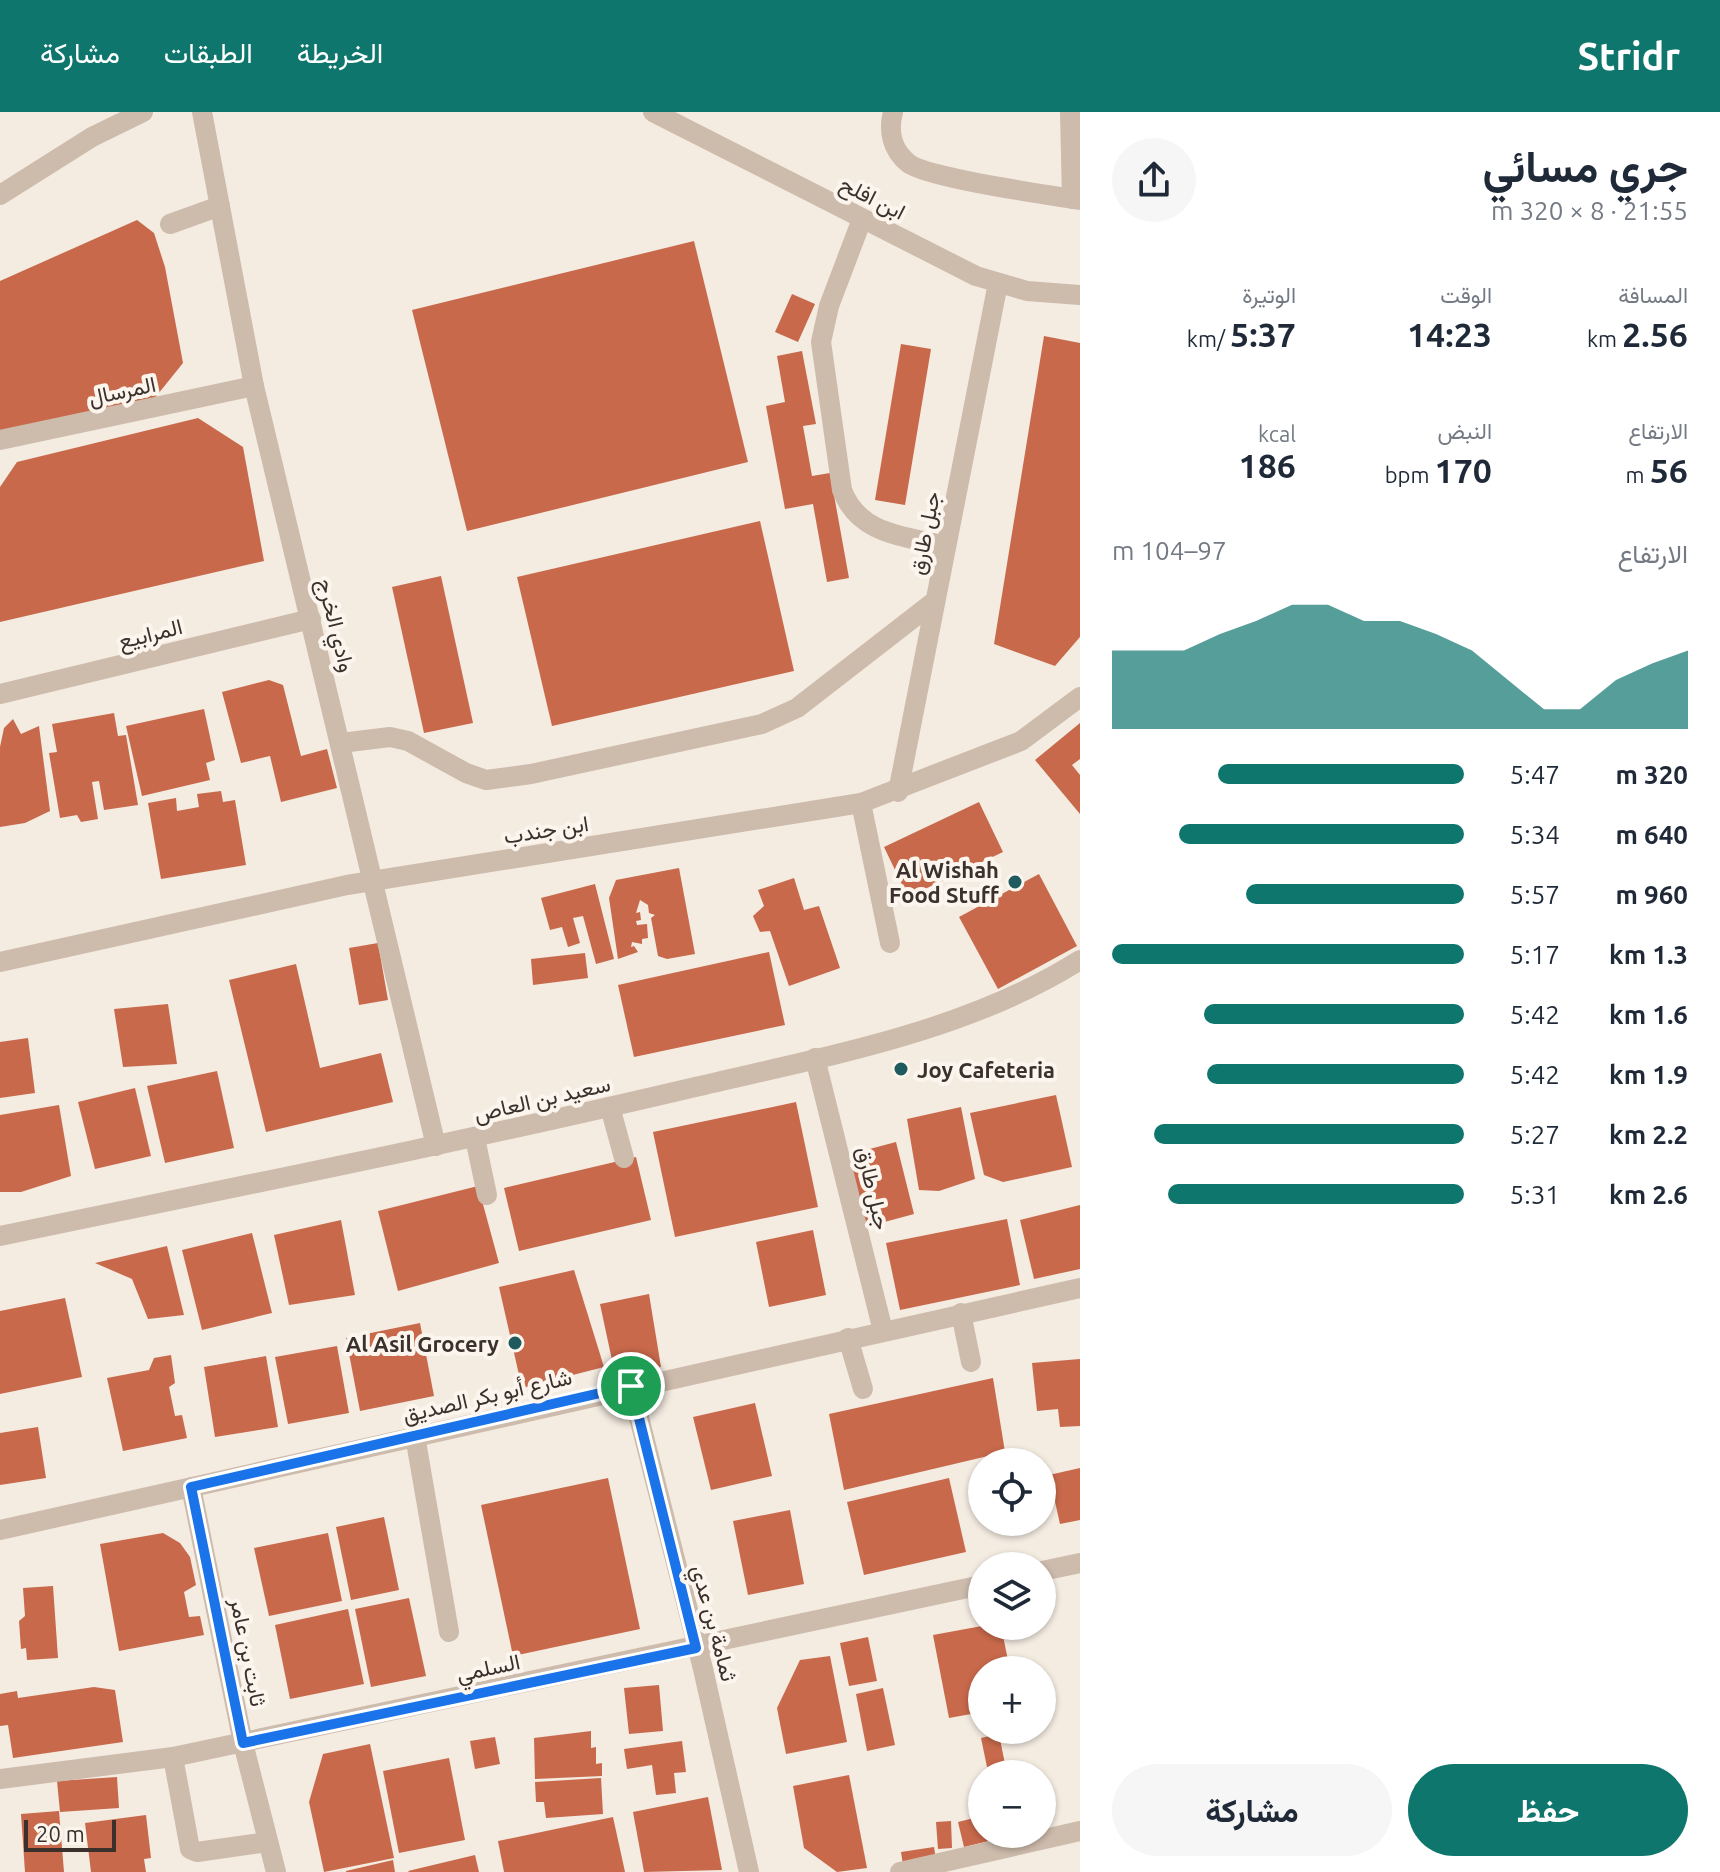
<!DOCTYPE html>
<html lang="ar">
<meta charset="utf-8">
<style>
body{margin:0;font-family:Ubuntu,Vazirmatn,sans-serif;background:#f6f6f7;color:#1f2937;direction:rtl;height:100vh;display:flex;flex-direction:column;font-size:30px;white-space:nowrap}
*{box-sizing:border-box;margin:0}
p{font-size:26px;color:#747a83}
.icon{flex:none;width:44px;height:44px;fill:none;stroke:currentColor;stroke-width:2;stroke-linecap:round;stroke-linejoin:round}
.map{position:relative;flex:1;overflow:hidden;direction:ltr}
.sheet{display:flex;flex-direction:column;background:#fff;width:640px}
.sheet>*{flex:none}
.buttons{position:absolute;left:968px;top:1336px;display:grid;gap:16px}
.buttons a{display:grid;place-items:center;width:88px;height:88px;border-radius:50%;background:#fff;box-shadow:0 2px 6px #0004;font-size:40px}
.scale{position:absolute;left:24px;bottom:20px;width:92px;box-sizing:border-box;padding-left:8px;border:4px solid #3b302b;border-top:0;font-size:22px;line-height:28px;white-space:nowrap;color:#3b302b;-webkit-text-stroke:6px #fbf5ee;paint-order:stroke}
.pin{position:absolute;display:grid;place-items:center;width:68px;height:68px;color:#fff;margin:-34px;border:4px solid #fff;border-radius:50%;box-shadow:0 2px 8px #0007}
.round{display:grid;place-items:center;flex:none;width:84px;height:84px;border-radius:42px;background:#f6f6f7}
.head{display:flex;align-items:center;justify-content:space-between;height:136px;padding:0 32px}
h1{font-size:44px;font-weight:700;line-height:60px}
.metrics{display:grid;grid-template-columns:repeat(3,1fr);gap:12px;height:136px;padding:8px 32px}
.metrics div{display:grid;align-content:center}
.metrics b{font-size:34px;font-weight:700}
.metrics small{font-size:22px;font-weight:400}
.metrics p{font-size:22px}
.chart{height:224px;padding:16px 32px}
.chart p{display:flex;justify-content:space-between}
.chart svg{width:100%;height:144px;margin-top:8px;fill:#0f766e;opacity:.7}
.action{display:flex;gap:16px;margin-top:auto;padding:16px 32px}
.action a{flex:1;height:92px;border-radius:48px;background:#0f766e;color:#fff;font-size:32px;font-weight:700;line-height:92px;text-align:center}
.action a+a{background:#f6f6f7;color:#1f2937}
ul{padding:0 32px;list-style:none;font-size:26px}
li{display:grid;grid-template-columns:128px 96px 1fr;align-items:center;height:60px}
li i{height:20px;border-radius:10px;background:#0f766e}
header{display:flex;align-items:center;gap:48px;box-sizing:border-box;height:112px;padding:0 40px;background:#0f766e;color:#fff}
header strong{font-size:38px}
nav{display:flex;gap:44px;margin-inline-start:auto;font-size:28px}
main{display:flex;flex:1;min-height:0}
.map>svg:first-child{display:block}
</style>
<header>
<strong>Stridr</strong>
<nav><a>الخريطة</a><a>الطبقات</a><a>مشاركة</a></nav>
</header>
<main>
<section class="sheet">
<div class="head"><div><h1>جري مسائي</h1><p>21:55 · 8 × 320 m</p></div><a class="round"><svg class="icon" aria-label="share" viewBox="0 0 24 24"><path d="M12 15V3M7 8l5-5 5 5M5 13v7h14v-7"/></svg></a></div>
<div class="metrics">
<div><p>المسافة</p><b>2.56<small> km</small></b></div>
<div><p>الوقت</p><b>14:23</b></div>
<div><p>الوتيرة</p><b>5:37<small> /km</small></b></div>
</div>
<div class="metrics">
<div><p>الارتفاع</p><b>56<small> m</small></b></div>
<div><p>النبض</p><b>170<small> bpm</small></b></div>
<div><p>kcal</p><b>186</b></div>
</div>
<div class="chart"><p><span>الارتفاع</span>97–104 m</p>
<svg viewBox="0 0 160 44" preserveAspectRatio="none"><path d="M0 44V20L10 20L20 20L30 15L40 11L50 6L60 6L70 11L80 11L90 15L100 20L110 29L120 38L130 38L140 29L150 24L160 20V44z"/></svg>
</div>
<ul>
<li><b>320 m</b>5:47<i style="width:70%"></i></li>
<li><b>640 m</b>5:34<i style="width:81%"></i></li>
<li><b>960 m</b>5:57<i style="width:62%"></i></li>
<li><b>1.3 km</b>5:17<i style="width:100%"></i></li>
<li><b>1.6 km</b>5:42<i style="width:74%"></i></li>
<li><b>1.9 km</b>5:42<i style="width:73%"></i></li>
<li><b>2.2 km</b>5:27<i style="width:88%"></i></li>
<li><b>2.6 km</b>5:31<i style="width:84%"></i></li>
</ul>
<div class="action"><a>حفظ</a><a>مشاركة</a></div>
</section>
<div class="map">
<svg width="1080" height="1760" viewBox="0 0 1080 1760">
<rect width="100%" height="100%" fill="#f4ebe1"/>
<g fill="#c8694b">
<polygon points="137,108 154,121 165,155 183,251 154,287 0,323 0,169"/>
<polygon points="694,129 748,350 467,419 412,198"/>
<polygon points="792,182 815,192 798,230 775,220"/>
<polygon points="1044,224 1080,231 1080,525 1055,554 994,532"/>
<polygon points="901,232 931,237 905,393 875,388"/>
<polygon points="802,239 816,312 803,314 812,364 830,361 849,466 827,470 813,392 785,397 766,294 785,290 777,244"/>
<polygon points="198,306 243,335 264,449 0,510 0,375 17,350"/>
<polygon points="760,409 794,559 552,614 517,465"/>
<polygon points="441,464 473,611 424,621 392,475"/>
<polygon points="269,568 283,573 301,644 327,637 337,676 281,690 270,644 241,651 222,580"/>
<polygon points="204,597 215,648 206,651 210,668 142,684 126,614"/>
<polygon points="114,601 118,624 126,623 138,693 104,698 99,669 92,670 98,707 81,710 77,703 60,706 49,641 57,640 52,612"/>
<polygon points="13,607 21,622 39,614 50,699 25,711 0,715 0,635 4,616"/>
<polygon points="1080,611 1080,647 1072,653 1080,663 1080,702 1035,648"/>
<polygon points="221,679 223,690 235,688 246,753 161,767 148,691 176,686 177,699 199,695 197,682"/>
<polygon points="979,690 1003,740 908,785 884,735"/>
<polygon points="679,756 695,842 667,847 658,844 651,806 655,803 649,801 648,793 640,788 636,801 640,800 641,808 636,809 637,813 647,812 648,826 642,827 642,832 632,830 631,835 634,834 638,840 618,847 609,786 616,768"/>
<polygon points="1039,762 1077,834 998,877 959,805"/>
<polygon points="794,766 804,798 819,794 840,856 789,874 770,819 760,820 753,804 764,794 758,778"/>
<polygon points="595,772 614,847 596,852 583,804 573,806 580,831 568,835 562,815 550,818 541,786"/>
<polygon points="378,831 388,888 359,893 349,836"/>
<polygon points="769,840 785,913 634,945 618,873"/>
<polygon points="585,841 588,866 533,873 531,847"/>
<polygon points="296,852 320,956 381,941 393,990 266,1020 229,868"/>
<polygon points="168,892 177,952 123,955 114,897"/>
<polygon points="28,926 35,981 0,986 0,930"/>
<polygon points="217,959 234,1036 165,1051 147,974"/>
<polygon points="135,976 151,1044 95,1057 78,990"/>
<polygon points="1056,983 1072,1055 1003,1070 984,1063 970,1001"/>
<polygon points="796,990 818,1095 675,1125 653,1020"/>
<polygon points="59,993 71,1064 21,1080 0,1080 0,1003"/>
<polygon points="961,995 975,1067 939,1079 919,1078 907,1007"/>
<polygon points="896,1030 914,1102 866,1115 847,1043"/>
<polygon points="636,1045 651,1108 519,1139 504,1076"/>
<polygon points="478,1074 499,1151 398,1179 378,1099"/>
<polygon points="1080,1093 1080,1157 1034,1167 1020,1108"/>
<polygon points="1007,1107 1020,1173 900,1198 886,1131"/>
<polygon points="341,1108 355,1183 289,1193 274,1123"/>
<polygon points="813,1118 826,1183 769,1195 756,1130"/>
<polygon points="252,1121 272,1201 202,1218 182,1138"/>
<polygon points="167,1134 184,1203 148,1207 132,1167 95,1151"/>
<polygon points="574,1158 604,1255 522,1276 499,1175"/>
<polygon points="649,1182 661,1255 616,1267 600,1192"/>
<polygon points="65,1186 82,1265 0,1282 0,1199"/>
<polygon points="420,1211 434,1284 360,1299 346,1226"/>
<polygon points="337,1234 349,1301 288,1312 275,1245"/>
<polygon points="171,1243 175,1271 169,1275 175,1304 182,1303 187,1326 123,1339 107,1266 149,1258 154,1246"/>
<polygon points="266,1244 278,1315 215,1325 204,1255"/>
<polygon points="1080,1247 1080,1314 1060,1315 1058,1297 1037,1299 1032,1251"/>
<polygon points="993,1266 1005,1340 844,1378 829,1302"/>
<polygon points="755,1291 772,1364 711,1378 693,1305"/>
<polygon points="38,1315 46,1366 0,1373 0,1321"/>
<polygon points="1080,1356 1080,1408 1060,1412 1049,1363"/>
<polygon points="608,1366 640,1517 513,1544 481,1393"/>
<polygon points="949,1366 966,1440 864,1463 847,1390"/>
<polygon points="790,1398 804,1472 748,1483 733,1409"/>
<polygon points="384,1405 399,1478 351,1488 336,1415"/>
<polygon points="163,1421 180,1431 190,1445 196,1473 184,1480 189,1505 200,1504 204,1523 119,1539 100,1432"/>
<polygon points="328,1421 342,1489 269,1504 254,1436"/>
<polygon points="53,1474 58,1546 27,1548 26,1536 21,1537 19,1509 25,1504 23,1476"/>
<polygon points="409,1486 426,1564 371,1575 355,1497"/>
<polygon points="348,1497 364,1572 290,1587 275,1513"/>
<polygon points="982,1514 1001,1514 1010,1558 982,1558 982,1600 949,1606 933,1523"/>
<polygon points="868,1525 877,1569 849,1574 840,1531"/>
<polygon points="830,1544 847,1630 786,1642 777,1596 800,1548"/>
<polygon points="659,1573 663,1619 629,1622 624,1576"/>
<polygon points="94,1575 115,1578 123,1630 13,1646 8,1613 0,1614 0,1582 17,1579 18,1586"/>
<polygon points="883,1576 895,1633 867,1639 856,1582"/>
<polygon points="591,1619 591,1636 596,1635 596,1652 602,1651 602,1664 535,1667 534,1626"/>
<polygon points="999,1622 1005,1652 987,1655 981,1626"/>
<polygon points="495,1625 500,1652 475,1657 470,1629"/>
<polygon points="682,1629 686,1660 674,1661 676,1681 656,1683 652,1653 627,1657 624,1637"/>
<polygon points="370,1632 394,1746 324,1760 309,1690 323,1642"/>
<polygon points="449,1646 465,1728 399,1741 383,1659"/>
<polygon points="1029,1654 1029,1662 1001,1662 1001,1657"/>
<polygon points="849,1663 867,1756 837,1760 804,1736 793,1674"/>
<polygon points="117,1665 119,1696 60,1700 57,1669"/>
<polygon points="601,1666 603,1702 546,1706 544,1690 536,1690 535,1670"/>
<polygon points="708,1685 722,1758 644,1760 633,1700"/>
<polygon points="59,1699 64,1760 25,1760 21,1702"/>
<polygon points="146,1703 151,1746 144,1747 146,1760 91,1760 85,1711"/>
<polygon points="982,1704 982,1722 987,1722 989,1729 964,1735 958,1710"/>
<polygon points="613,1705 625,1760 504,1760 498,1729"/>
<polygon points="951,1709 952,1736 938,1737 936,1710"/>
<polygon points="934,1735 936,1748 903,1753 901,1740"/>
<polygon points="475,1743 479,1760 409,1760 408,1759"/>
<polygon points="393,1748 395,1760 346,1760 346,1759"/>
</g>
<g fill="none" stroke-linecap="round" stroke-linejoin="round">
<g stroke="#cdbbac" stroke-width="20">
<polyline points="202,0 254,274 436,1034"/>
<polyline points="653,0 976,164 1027,179 1080,183"/>
<path d="M893,0C888,19 892,38 908,51C927,66 1049,83 1080,88"/>
<polyline points="1070,0 1072,87"/>
<polyline points="0,83 92,25 143,0"/>
<path d="M862,107L829,194L821,230L842,378C859,423 904,424 946,434"/>
<polyline points="170,112 220,94"/>
<polyline points="0,328 254,274"/>
<polyline points="0,582 311,507"/>
<polyline points="341,631 390,625 408,629 466,661 486,668 531,662 762,612 797,596 935,489"/>
<polyline points="898,680 998,171"/>
<polyline points="861,691 890,831"/>
<polyline points="0,850 347,773 861,691 1021,629 1080,585"/>
<polyline points="815,946 883,1219"/>
<polyline points="610,995 624,1046"/>
<polyline points="475,1026 487,1083"/>
<path d="M0,1124C231,1076 462,1030 691,976C821,945 965,921 1080,848"/>
<polyline points="961,1201 971,1250"/>
<polyline points="848,1226 863,1277"/>
<polyline points="631,1274 703,1557 749,1760"/>
<polyline points="415,1324 449,1520"/>
<polyline points="191,1375 243,1631 276,1760"/>
<polyline points="0,1418 1080,1176"/>
<polyline points="1042,1459 1080,1451"/>
<polyline points="173,1645 190,1737 197,1740 268,1730"/>
<polyline points="0,1667 173,1645 982,1473"/>
<polyline points="900,1760 1080,1719"/>
</g>
</g>
<g fill="none" stroke-linecap="round" stroke-linejoin="round">
<g stroke="#fff" stroke-width="16">
<polygon id="route" points="631,1274 696,1536 243,1631 191,1375"/>
</g>
<use href="#route" stroke="#1a73e8" stroke-width="10"/>
</g>
<g fill="#1f5a5e" stroke="#fbf5ee" stroke-width="3">
<circle cx="1015" cy="770" r="8"/>
<circle cx="901" cy="957" r="8"/>
<circle cx="515" cy="1231" r="8"/>
</g>
<g text-anchor="middle" dominant-baseline="central" stroke-width="8" stroke-linejoin="round" paint-order="stroke">
<g font-size="22" fill="#3b302b" stroke="#fbf5ee">
<text transform="translate(873 85) rotate(27)">ابن افلح</text>
<text transform="translate(122 278) rotate(-12)">المرسال</text>
<text transform="translate(924 421) rotate(-79)">جبل طارق</text>
<text transform="translate(337 513) rotate(76)">وادي الخرج</text>
<text transform="translate(150 521) rotate(-14)">المرابيع</text>
<text transform="translate(546 717) rotate(-9)">ابن جندب</text>
<text transform="translate(542 986) rotate(-13)">سعيد بن العاص</text>
<text transform="translate(874 1076) rotate(77)">جبل طارق</text>
<text transform="translate(487 1283) rotate(-13)">شارع أبو بكر الصديق</text>
<text transform="translate(715 1511) rotate(75)">ثمامة بن عدي</text>
<text transform="translate(249 1540) rotate(79)">ثابت بن عامر</text>
<text transform="translate(488 1555) rotate(-12)">السلمي</text>
</g>
<g font-size="22" font-weight="bold" fill="#3b302b" stroke="#fbf5ee" text-anchor="end">
<text x="999" y="757">Al Wishah<tspan x="999" dy="25">Food Stuff</tspan></text>
<text x="917" y="957" text-anchor="start">Joy Cafeteria</text>
<text x="499" y="1231">Al Asil Grocery</text>
</g>
</g>
</svg>
<div class="buttons">
<a><svg class="icon" aria-label="locate" viewBox="0 0 24 24"><circle cx="12" cy="12" r="6"/><path d="M12 2v4M12 18v4M2 12h4M18 12h4"/></svg></a>
<a><svg class="icon" aria-label="layers" viewBox="0 0 24 24"><path d="M12 4l9 5-9 5-9-5zM3 14l9 5 9-5"/></svg></a>
<a>+</a>
<a>−</a>
</div>
<div class="scale">20 m</div>
<div class="pin" style="left:631px;top:1274px;background:#1e9e55"><svg class="icon" aria-label="arrive" viewBox="0 0 24 24"><path d="M6 21V4h12l-3 4 3 4H6"/></svg></div>
</div>
</main>
